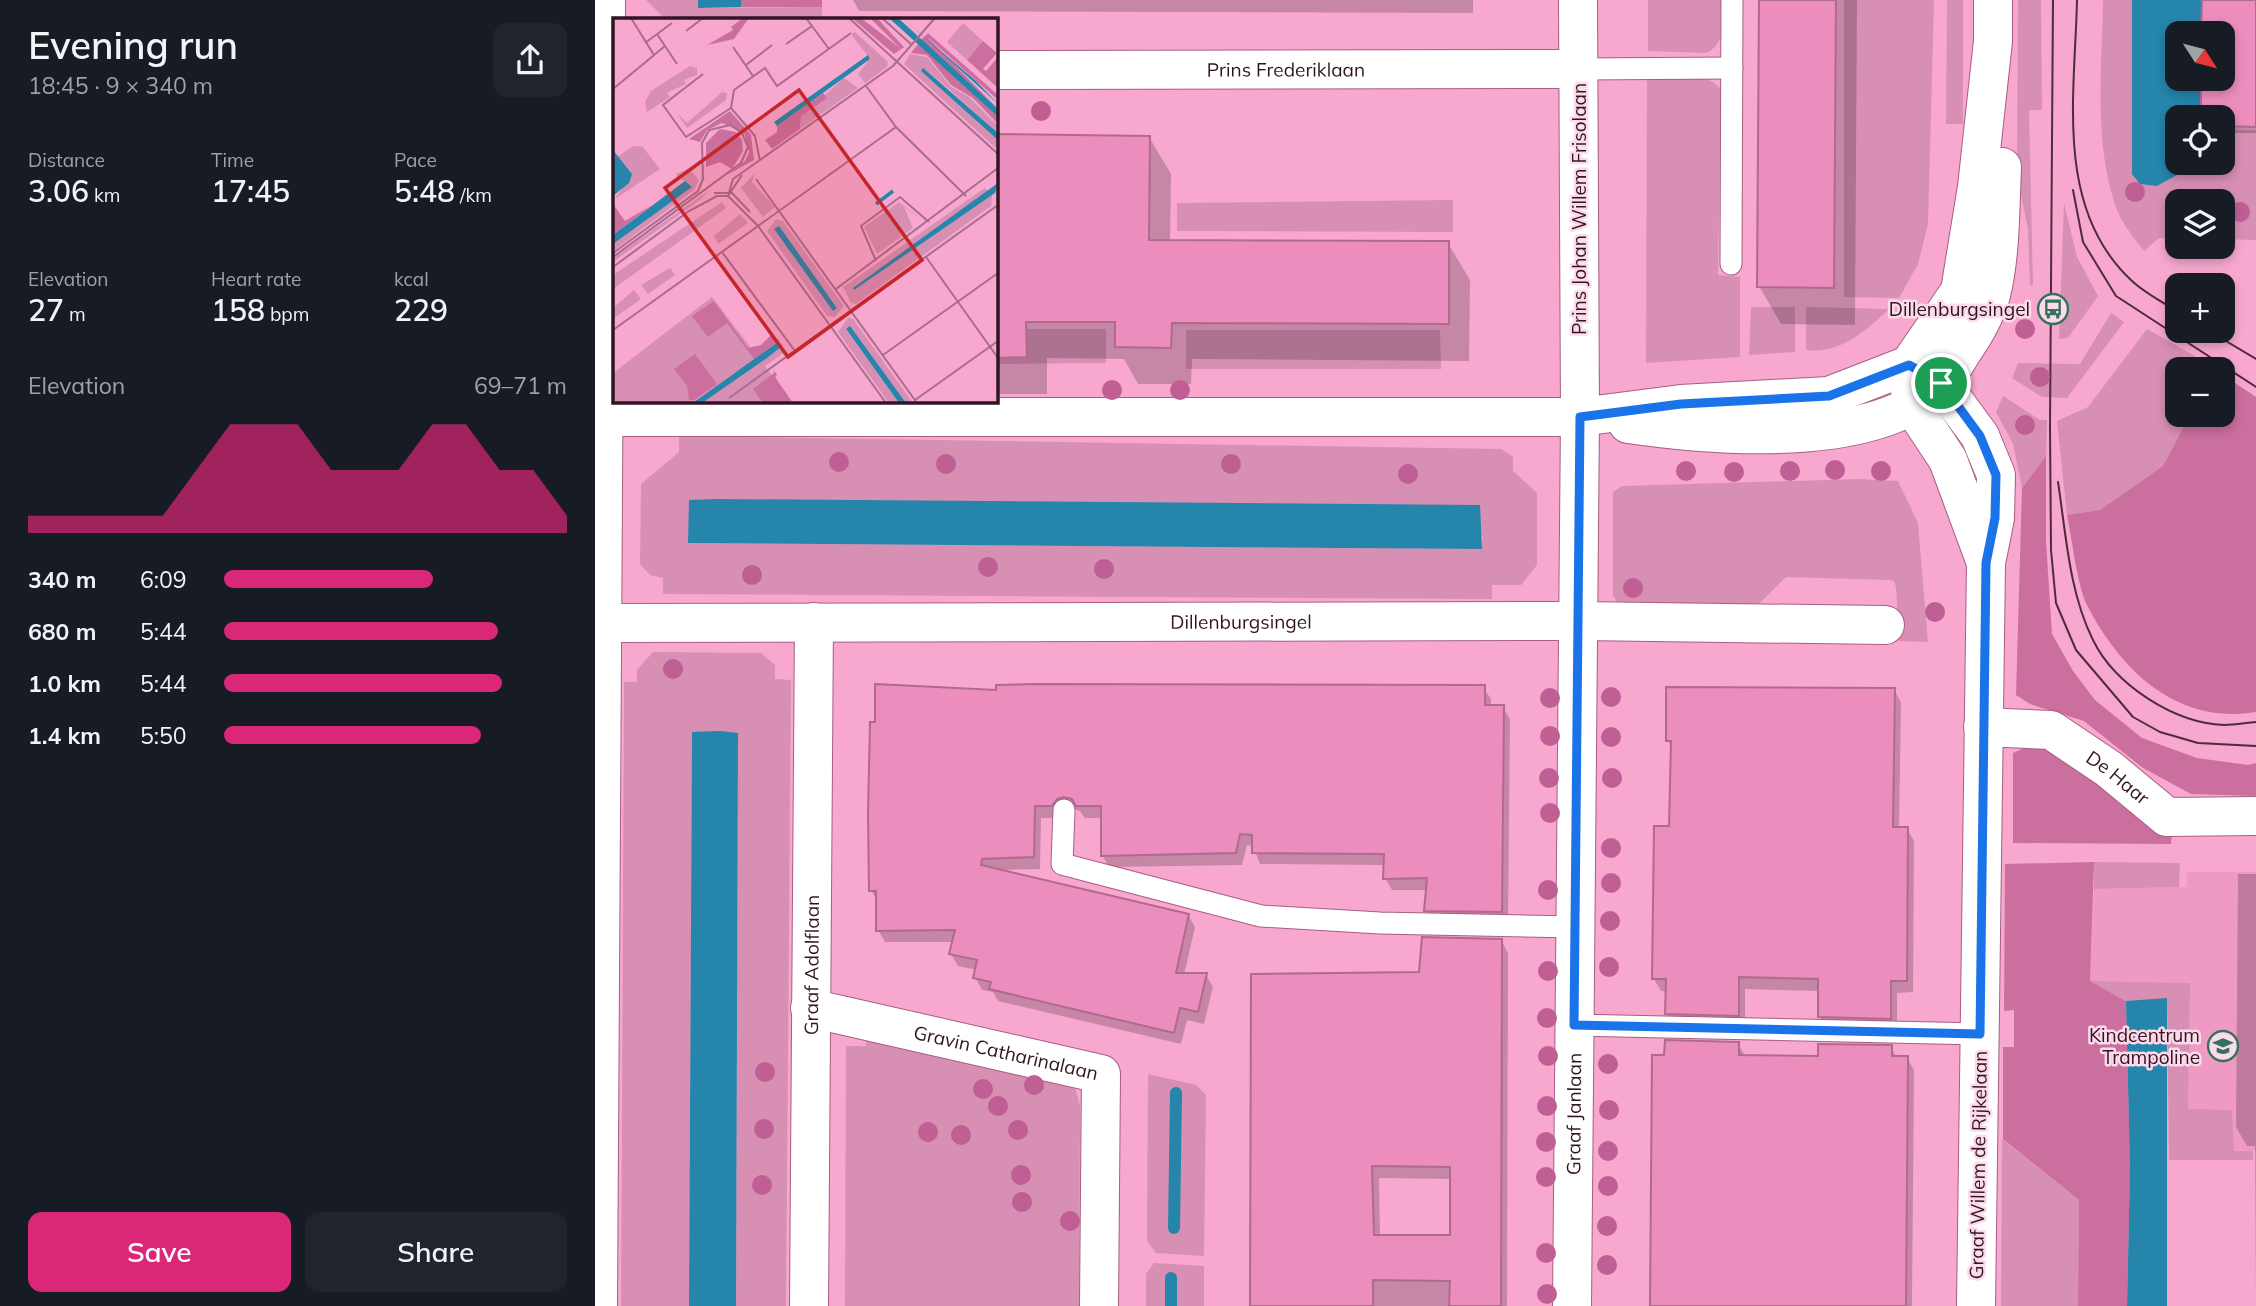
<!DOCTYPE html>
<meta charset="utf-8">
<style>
body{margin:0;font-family:Mulish,sans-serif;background:#20242c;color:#f1f3f6;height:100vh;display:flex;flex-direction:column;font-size:26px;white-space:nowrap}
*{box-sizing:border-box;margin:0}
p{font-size:23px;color:#9ea1a6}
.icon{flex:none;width:38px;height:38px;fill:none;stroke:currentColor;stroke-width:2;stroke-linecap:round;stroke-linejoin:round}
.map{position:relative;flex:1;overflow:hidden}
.sheet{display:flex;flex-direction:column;background:#171b24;width:595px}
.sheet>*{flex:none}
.needle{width:46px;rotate:126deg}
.controls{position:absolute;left:1570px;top:21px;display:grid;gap:14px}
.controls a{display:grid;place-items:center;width:70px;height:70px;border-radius:14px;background:#171b24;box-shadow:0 4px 10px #0003;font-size:35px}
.pin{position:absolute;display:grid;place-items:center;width:60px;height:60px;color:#fff;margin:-30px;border:4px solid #fff;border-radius:50%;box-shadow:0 2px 7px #0007}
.round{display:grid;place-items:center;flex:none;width:74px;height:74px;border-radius:14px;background:#20242c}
.overview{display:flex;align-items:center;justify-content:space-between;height:119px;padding:0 28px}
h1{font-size:38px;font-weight:600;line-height:52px}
.metrics{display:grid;grid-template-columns:repeat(3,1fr);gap:10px;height:119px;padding:7px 28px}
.metrics div{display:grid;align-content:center}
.metrics b{font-size:30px;font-weight:600}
.metrics small{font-size:19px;font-weight:400}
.metrics p{font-size:19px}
.chart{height:196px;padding:14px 28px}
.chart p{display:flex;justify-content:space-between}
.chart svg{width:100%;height:126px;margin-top:7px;fill:#db2777;opacity:.7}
.cta{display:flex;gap:14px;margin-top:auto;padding:14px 28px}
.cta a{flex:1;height:80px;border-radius:14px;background:#db2777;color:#fff;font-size:28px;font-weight:600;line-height:80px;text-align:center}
.cta a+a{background:#20242c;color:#f1f3f6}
ul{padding:0 28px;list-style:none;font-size:23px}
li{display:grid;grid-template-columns:112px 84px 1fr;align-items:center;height:52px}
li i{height:18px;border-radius:9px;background:#db2777}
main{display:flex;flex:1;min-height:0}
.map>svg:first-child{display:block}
</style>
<main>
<section class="sheet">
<div class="overview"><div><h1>Evening run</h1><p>18:45 · 9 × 340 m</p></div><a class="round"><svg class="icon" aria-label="share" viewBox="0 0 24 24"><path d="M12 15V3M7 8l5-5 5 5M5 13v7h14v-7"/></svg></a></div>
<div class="metrics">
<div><p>Distance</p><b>3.06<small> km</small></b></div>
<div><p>Time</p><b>17:45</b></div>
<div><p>Pace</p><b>5:48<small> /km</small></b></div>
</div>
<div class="metrics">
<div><p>Elevation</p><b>27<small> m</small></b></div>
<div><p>Heart rate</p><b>158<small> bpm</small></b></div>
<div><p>kcal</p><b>229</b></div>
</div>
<div class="chart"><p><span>Elevation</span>69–71 m</p>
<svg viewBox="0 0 160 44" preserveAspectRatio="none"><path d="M0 44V38L10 38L20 38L30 38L40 38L50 22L60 6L70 6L80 6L90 22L100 22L110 22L120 6L130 6L140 22L150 22L160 38V44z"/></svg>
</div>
<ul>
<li><b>340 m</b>6:09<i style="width:61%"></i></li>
<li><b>680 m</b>5:44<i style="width:80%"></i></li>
<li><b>1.0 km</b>5:44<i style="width:81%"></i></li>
<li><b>1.4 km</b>5:50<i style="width:75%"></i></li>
</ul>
<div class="cta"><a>Save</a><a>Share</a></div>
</section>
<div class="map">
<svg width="1661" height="1306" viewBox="0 0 1661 1306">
<rect width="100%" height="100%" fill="#f8a8cf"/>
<polygon fill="#ef9ac5" points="1592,872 1661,872 1661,1151 1639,1151 1593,1109 1594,983 1495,981 1499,889 1592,887"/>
<g fill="#d78fb3" fill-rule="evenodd">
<polygon points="51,0 103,0 103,8 227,7 227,19 70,19"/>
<path d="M1053,0H1127C1127,19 1132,44 1111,53L1053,51Z"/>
<polygon points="1249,0 1339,0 1333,224 1323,264 1304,298 1249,297"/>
<polygon points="1352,0 1368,0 1368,124 1351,124"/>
<polygon points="1423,0 1446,0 1447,110 1434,110 1438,285 1435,285 1433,229 1422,175"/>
<path d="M1508,0H1537V174L1562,186L1604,163H1628V130H1661V240L1628,239V201H1582V239L1564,238L1549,251C1539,238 1528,225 1522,210C1498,144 1507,69 1508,0Z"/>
<path d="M1052,77C1075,77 1112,69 1126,90L1123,275L1145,277V357L1051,363Z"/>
<polygon points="858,200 858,232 582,231 582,203"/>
<polygon points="1469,203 1482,257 1503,296 1473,338 1464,339"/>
<polygon points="1156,307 1200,307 1200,352 1154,355"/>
<path d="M1211,307L1294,309C1271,331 1245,354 1211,350Z"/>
<polygon points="1516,313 1529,322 1472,398 1447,397 1417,378 1423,363 1485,364"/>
<polygon points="401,329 511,329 511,363 401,364"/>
<polygon points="1552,329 1600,356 1599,369 1582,369 1582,415 1595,415 1568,466 1505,510 1472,515 1462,421 1493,407"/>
<polygon points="591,330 845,330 846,369 591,369"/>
<polygon points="1408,396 1445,420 1452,420 1451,456 1427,488 1418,444 1401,412"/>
<path d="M84,436L906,449L918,457V471L942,493V565L926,585H897V599L68,594V578L55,575L45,564L46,484L84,452ZM888,536L886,549L93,543Z"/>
<polygon points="1265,479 1303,481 1323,523 1333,642 1304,641 1301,587 1299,581 1294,580 1191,577 1155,613 1028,613 1018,595 1018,492 1027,486"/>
<polygon points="58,652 166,653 180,665 180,679 196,680 191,1306 141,1306 143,733 97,732 94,1306 26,1306 29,682 42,682 42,670"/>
<polygon points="1499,862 1585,863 1584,887 1499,889"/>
<polygon points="1495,981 1595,983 1593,1109 1637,1110 1639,1151 1658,1151 1658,1160 1574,1160 1572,999 1531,1001"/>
<polygon points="271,1033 467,1079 481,1090 485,1106 484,1306 250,1306 251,1046 271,1046"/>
<polygon points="553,1074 601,1085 611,1095 609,1256 561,1253 552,1241"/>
<polygon points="1407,1139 1484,1200 1483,1306 1406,1306"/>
<polygon points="559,1263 609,1266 609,1306 551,1306 551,1274"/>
</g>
<g fill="#cb6f9f">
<rect x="146" y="0" width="81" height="7"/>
<path d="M1628,375L1661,397V712C1582,725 1526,671 1492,605C1482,585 1477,538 1472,515L1505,510L1568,466L1595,415H1628Z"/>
<polygon points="1451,456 1451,542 1457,634 1478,671 1500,700 1547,738 1602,758 1653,765 1661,763 1661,796 1596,794 1548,768 1489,721 1435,704 1421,695 1427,488"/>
<polygon points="1453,746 1577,832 1576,844 1418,843 1418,753 1429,748"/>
<polygon points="1499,862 1495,981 1531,1001 1535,1169 1532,1306 1483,1306 1484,1200 1408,1139 1408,1047 1419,1047 1419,1010 1409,1011 1410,864"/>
</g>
<g fill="#2585aa">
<polygon points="103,0 146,0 146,7 103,8"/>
<polygon points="1537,0 1607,0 1606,33 1582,33 1582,79 1606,79 1606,117 1582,117 1582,163 1604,163 1562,186 1545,184 1537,174"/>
<polygon points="121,499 885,505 887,549 93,543 94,500"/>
<polygon points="125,731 143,733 141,1306 94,1306 97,732"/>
<polygon points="1572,998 1572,1306 1532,1306 1535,1169 1531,1001"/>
</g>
<g fill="#0003" fill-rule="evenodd">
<polygon points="258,0 878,0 878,13 264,11"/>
<polygon points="1166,0 1262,0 1260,325 1186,324 1164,286"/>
<polygon points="1608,0 1661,0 1661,133 1628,133 1628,117 1608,117 1608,79 1628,79 1628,33 1608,33"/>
<polygon points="401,136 554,137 576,174 575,241 853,243 875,280 874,361 597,359 596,384 543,384 529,359 452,358 452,394 401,394"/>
<polygon points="888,687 896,699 896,707 908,707 915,719 913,924 838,923 831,910 833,890 797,890 790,878 790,865 665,864 658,846 652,845 647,865 514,867 507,855 508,818 490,818 485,811 477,809 464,818 446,818 445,869 406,870 593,915 600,927 589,975 611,975 618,987 609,1024 592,1020 586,1044 403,1001 398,992 387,990 380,977 382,970 363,966 356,954 359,942 290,942 283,930 283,902 276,890 403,692"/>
<polygon points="1299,690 1306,702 1304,829 1312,829 1319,841 1318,992 1302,993 1302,1031 1232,1029 1225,1017 1225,991 1150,989 1150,1027 1079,1026 1072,1013 1073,991 1066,991 1059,979 1076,827 1078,750 1073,741"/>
<polygon points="1643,874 1661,874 1661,1306 1660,1146 1652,1146 1641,1127"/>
<path d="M906,940L913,953L912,1306H656L826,974ZM784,1178L857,1179V1237H785Z"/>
<polygon points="1143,1044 1151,1057 1225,1057 1296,1047 1302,1058 1312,1058 1319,1070 1317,1306 1057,1306 1071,1057"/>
</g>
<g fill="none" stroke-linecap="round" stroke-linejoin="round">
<g stroke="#2585aa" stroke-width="12">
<polyline points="579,1228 581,1093"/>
<polyline points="576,1278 576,1306"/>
</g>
</g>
<g fill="#eb8dbd" stroke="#b2698e" stroke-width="2" fill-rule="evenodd">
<polygon points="1164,0 1241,0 1239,288 1162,287"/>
<polygon points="1607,0 1661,0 1661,127 1628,126 1628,117 1606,117 1606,79 1628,79 1628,33 1606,33"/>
<polygon points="401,134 555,136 554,240 854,241 854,324 577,323 576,348 520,347 520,322 431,322 432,357 401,358"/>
<polygon points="280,684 401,690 401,685 439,684 890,685 890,705 909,705 907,912 829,911 832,878 788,879 789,854 657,853 657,835 645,834 641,853 506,856 506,806 481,806 477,799 469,797 462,799 457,806 440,806 439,857 387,859 386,865 594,914 581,973 612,973 603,1012 585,1008 579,1033 394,989 396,982 378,978 382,960 354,954 360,930 281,931 281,891 274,891 273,814 275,722 280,722"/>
<polygon points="1071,687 1300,688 1298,827 1313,827 1312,981 1296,981 1296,1019 1223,1017 1223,979 1144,977 1144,1016 1070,1014 1071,979 1057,979 1059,826 1074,826 1076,741 1071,741"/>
<path d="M827,937L907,939L906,1306H854L855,1281L778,1280V1306H655L656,974L824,972ZM777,1166L855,1167V1235H779Z"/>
<polygon points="1070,1040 1144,1042 1144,1055 1223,1056 1223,1044 1297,1045 1297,1056 1313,1056 1311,1306 1055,1306 1057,1055 1069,1055"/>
</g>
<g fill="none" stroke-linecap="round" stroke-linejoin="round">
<g stroke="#a65e83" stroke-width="23">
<g id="lane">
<polyline points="984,69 1137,68"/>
<polyline points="1136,264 1137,0"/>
<polyline points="469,810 467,864 666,916 785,923 980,927"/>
<polyline points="979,1025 1385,1034"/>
</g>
</g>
<g stroke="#a65e83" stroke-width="40">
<g id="street">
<path id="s1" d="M401,70L984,69"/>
<polyline points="1316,366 1346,383 1385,436 1401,475 1400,518 1391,563 1381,1306"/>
<polyline points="1314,374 1316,404 1353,460 1391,563"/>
<path id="s2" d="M0,623L984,621L1290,625"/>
<path id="s3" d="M1388,727L1456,730L1514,769L1572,817L1661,816"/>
<path id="s4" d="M215,1008L506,1074L504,1306"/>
<polyline points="3,1306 11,0"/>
<path id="s5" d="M214,1306L219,622"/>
<path id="s6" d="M977,1306L985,417L983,0"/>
</g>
</g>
<g stroke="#a65e83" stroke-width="40">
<g id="secondary">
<polyline points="0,417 985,417 1086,404 1234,396 1314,365 1365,291 1382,187 1398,41 1398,0"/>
<path d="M1033,424C1116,436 1283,451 1346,383C1355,374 1361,362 1367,352C1379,335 1391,315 1396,295C1406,254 1405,209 1407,167"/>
</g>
</g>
<use href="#lane" stroke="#fff" stroke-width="21"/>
<use href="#street" stroke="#fff" stroke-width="38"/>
<use href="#secondary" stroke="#fff" stroke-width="38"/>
<g stroke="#4f2b3d" stroke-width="2">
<polyline points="1458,0 1455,427 1456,550 1461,603 1481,650 1538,717 1565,732 1603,743 1661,746"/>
<path d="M1482,0C1480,95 1459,209 1537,281C1550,293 1567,302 1582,311"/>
<polyline points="1478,190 1488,242 1521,296 1661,387"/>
<polyline points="1614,331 1661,359"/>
<path d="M1463,482C1471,534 1474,592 1498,640C1520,685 1579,723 1629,725C1639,725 1650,723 1661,722"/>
</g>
</g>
<g fill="#bf5f94">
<circle cx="446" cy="111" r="10"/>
<circle cx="1540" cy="192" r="10"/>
<circle cx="1645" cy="212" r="10"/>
<circle cx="1430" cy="329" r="10"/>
<circle cx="1445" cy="377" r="10"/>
<circle cx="517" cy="390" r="10"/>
<circle cx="585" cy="390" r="10"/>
<circle cx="1430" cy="425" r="10"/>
<circle cx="244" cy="462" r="10"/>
<circle cx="351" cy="464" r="10"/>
<circle cx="636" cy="464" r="10"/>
<circle cx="1240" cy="470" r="10"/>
<circle cx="1091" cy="471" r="10"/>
<circle cx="1195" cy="471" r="10"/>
<circle cx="1286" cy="471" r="10"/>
<circle cx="1139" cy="472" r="10"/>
<circle cx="813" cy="474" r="10"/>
<circle cx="393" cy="567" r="10"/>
<circle cx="509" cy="569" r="10"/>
<circle cx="157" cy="575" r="10"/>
<circle cx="1038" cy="588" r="10"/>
<circle cx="1340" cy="612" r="10"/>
<circle cx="78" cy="669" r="10"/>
<circle cx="1016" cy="697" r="10"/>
<circle cx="955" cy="698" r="10"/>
<circle cx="955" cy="736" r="10"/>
<circle cx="1016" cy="737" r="10"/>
<circle cx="954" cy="778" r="10"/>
<circle cx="1017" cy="778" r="10"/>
<circle cx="955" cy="813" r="10"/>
<circle cx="1016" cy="848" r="10"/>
<circle cx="1016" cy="883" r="10"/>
<circle cx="953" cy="890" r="10"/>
<circle cx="1015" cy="921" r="10"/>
<circle cx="1014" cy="967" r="10"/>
<circle cx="953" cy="971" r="10"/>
<circle cx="952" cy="1018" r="10"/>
<circle cx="953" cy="1056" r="10"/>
<circle cx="1013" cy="1064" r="10"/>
<circle cx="170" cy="1072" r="10"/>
<circle cx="439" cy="1085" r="10"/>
<circle cx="388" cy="1089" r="10"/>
<circle cx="403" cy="1106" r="10"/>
<circle cx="952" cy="1106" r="10"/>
<circle cx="1014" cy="1110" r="10"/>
<circle cx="169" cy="1129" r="10"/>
<circle cx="423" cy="1130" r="10"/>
<circle cx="333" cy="1132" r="10"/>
<circle cx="366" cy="1135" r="10"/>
<circle cx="951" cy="1142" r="10"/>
<circle cx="1013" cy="1151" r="10"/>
<circle cx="426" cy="1175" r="10"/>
<circle cx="951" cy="1177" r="10"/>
<circle cx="167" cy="1185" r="10"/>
<circle cx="1013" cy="1186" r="10"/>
<circle cx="427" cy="1202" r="10"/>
<circle cx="475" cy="1221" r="10"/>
<circle cx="1012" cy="1226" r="10"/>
<circle cx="951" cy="1253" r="10"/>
<circle cx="1012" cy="1265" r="10"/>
<circle cx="952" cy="1294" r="10"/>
</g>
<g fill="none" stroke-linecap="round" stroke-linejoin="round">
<g stroke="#fff" stroke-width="14">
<polygon id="route" points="1314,365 1346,383 1385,436 1401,475 1400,518 1391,563 1385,1034 979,1025 985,417 1086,404 1234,396"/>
</g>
<use href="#route" stroke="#1a73e8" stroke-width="9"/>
</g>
<defs>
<g id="bus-ring" transform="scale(1.575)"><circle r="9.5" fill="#fcdae9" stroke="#35725e" stroke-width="1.5"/><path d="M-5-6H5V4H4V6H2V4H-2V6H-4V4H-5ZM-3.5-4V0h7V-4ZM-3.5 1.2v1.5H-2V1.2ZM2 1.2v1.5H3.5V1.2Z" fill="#35725e"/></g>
<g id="school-ring" transform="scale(1.575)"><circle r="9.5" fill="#fcdae9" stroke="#35725e" stroke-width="1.5"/><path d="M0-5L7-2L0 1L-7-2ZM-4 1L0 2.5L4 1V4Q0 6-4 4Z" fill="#35725e"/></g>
</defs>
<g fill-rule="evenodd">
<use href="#bus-ring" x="1458" y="309"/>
<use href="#school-ring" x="1628" y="1046"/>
</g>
<g text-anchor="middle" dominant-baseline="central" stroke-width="5" stroke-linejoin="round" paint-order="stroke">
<g font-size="19" fill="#321524" stroke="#fcdae9">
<text stroke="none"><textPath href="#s1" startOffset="290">Prins Frederiklaan</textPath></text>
<text transform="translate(984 209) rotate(-90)">Prins Johan Willem Frisolaan</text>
<text stroke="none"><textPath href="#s2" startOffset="646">Dillenburgsingel</textPath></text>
<text stroke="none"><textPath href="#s3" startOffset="150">De Haar</textPath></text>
<text stroke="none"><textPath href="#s5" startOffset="341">Graaf Adolflaan</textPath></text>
<text stroke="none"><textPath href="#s4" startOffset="201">Gravin Catharinalaan</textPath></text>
<text stroke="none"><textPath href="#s6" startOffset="192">Graaf Janlaan</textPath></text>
<text transform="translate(1383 1165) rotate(-89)">Graaf Willem de Rijkelaan</text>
</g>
<g font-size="19" fill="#321524" stroke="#fcdae9" text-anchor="end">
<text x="1435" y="309">Dillenburgsingel</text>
<text x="1605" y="1035">Kindcentrum<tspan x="1605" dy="22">Trampoline</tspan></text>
</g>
</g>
<g transform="translate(18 18)">
<rect width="385" height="385" fill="#f8a8cf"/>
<path d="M350,5L370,23L354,42L334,24ZM242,14L275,44L274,49L252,65L245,56L257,41L238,16ZM297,36L314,39L338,69L356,79L385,108V115L317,54L385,122V132L291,46ZM77,48L84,50V57L71,62L73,66L54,75L57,79L34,94L32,84L38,73ZM231,60L245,70L187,111L188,98ZM109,74L114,75L113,82L74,110L64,95L74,105ZM21,128H29L47,151L2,181L19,156L5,138ZM76,151L86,162L81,172L0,233V226L79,169L62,156ZM142,155L139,164L162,189L150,199L128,170ZM372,170L375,173L240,270L379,177L378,188L243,286L238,285L230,269ZM98,171L88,181L0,244V240ZM109,184L113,190L0,271V257ZM286,184L310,202L291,189L300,210L264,236L251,209ZM127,196L135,205L105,226L101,218ZM163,201L170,203L231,288L222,299L214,298L154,213ZM164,209L224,289L220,292L162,212ZM57,250L62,257L35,276L28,267ZM21,272L28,281L0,301V290ZM99,279L148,343L168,328L162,314L172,334L152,348L180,385H0V355ZM235,300L240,301L300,385H293L237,309L233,312L286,385H276L225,314Z" fill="#d78fb3" fill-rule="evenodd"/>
<path d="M130,0H136L121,21L94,27L120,12L118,9ZM239,0H248L287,30L257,0H264L291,29L281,36ZM315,15L385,77V82L313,18L385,91L308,22ZM370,23L384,35L370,51L373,53L385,39V70L354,42ZM305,26L385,99V106L360,80L338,67L314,37L298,35ZM210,75L214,80L188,98L187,111L159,131L152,122L164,114V108ZM117,93L138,117L141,142L114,157L132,143L136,134L131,114L109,105L94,112L87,124L76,121ZM107,111L123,114L129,122L130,133L119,151L107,144L93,149V125ZM0,186L12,203L39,187L0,217ZM101,283L135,330L148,327L159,316L165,324L141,341L114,305L95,319L79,298ZM82,336L104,366L81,382H76L74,368L61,351ZM160,351L164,357L162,359L180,385H150L140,371L161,355Z" fill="#cb6f9f"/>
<path d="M276,0H285L385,91V99ZM289,0L363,63L385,86L311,19ZM255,37L257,41L164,108L161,104ZM310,50L385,115V122L308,53ZM0,132L19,156L16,165L0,178ZM72,163L79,169L0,226V217ZM385,165L382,175L241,272L240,270ZM166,208L224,290L220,293L161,211ZM237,308L293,385H286L233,311ZM165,324L169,328L154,340L89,385H80Z" fill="#2585aa"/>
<path fill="none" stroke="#2585aa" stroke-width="3.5" d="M263,186L280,173"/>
<path fill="none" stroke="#a96d8b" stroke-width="2" d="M18,0L41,37M193,0L216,31M236,0L385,136M269,0L299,27M73,13L90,0M44,16L64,46M32,25L59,5M173,26L199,8M120,29L140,58M133,47L159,27M90,56L50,87L73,119L118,90M253,68L283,109L353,178M0,71L52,28M118,90L121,72L152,50L164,68L238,15M118,90L142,118L147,143M143,161L304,385M101,175H119L137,194M115,178L120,161L280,48L322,0M115,178L145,208L273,385M109,234L182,333M0,235L85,173L90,161L89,125L96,112L117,107L129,115L135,129L128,145L0,239M313,239L385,340M263,243L248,208L287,179L316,204M0,249L76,193L104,178H115L129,157M223,271L385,150M0,312L283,109M270,337L385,255M116,380L385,187M302,382L385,323"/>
<path fill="#c62628" fill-opacity="0.15" stroke="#c62628" stroke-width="3.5" d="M186,72L309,242L175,339L52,170Z"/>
<rect width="385" height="385" fill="none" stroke="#321524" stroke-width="3.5"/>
</g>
</svg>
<div class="controls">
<a><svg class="needle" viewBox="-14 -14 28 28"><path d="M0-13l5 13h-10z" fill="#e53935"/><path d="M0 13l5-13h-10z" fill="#9ea1a6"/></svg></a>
<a><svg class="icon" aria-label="locate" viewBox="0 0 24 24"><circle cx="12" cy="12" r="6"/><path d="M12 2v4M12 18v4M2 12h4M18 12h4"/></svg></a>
<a><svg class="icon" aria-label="layers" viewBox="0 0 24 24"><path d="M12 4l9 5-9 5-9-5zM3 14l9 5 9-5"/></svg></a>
<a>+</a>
<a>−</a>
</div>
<div class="pin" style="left:1346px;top:383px;background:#1e9e55"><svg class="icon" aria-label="arrive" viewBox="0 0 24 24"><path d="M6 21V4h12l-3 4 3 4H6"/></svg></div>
</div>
</main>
